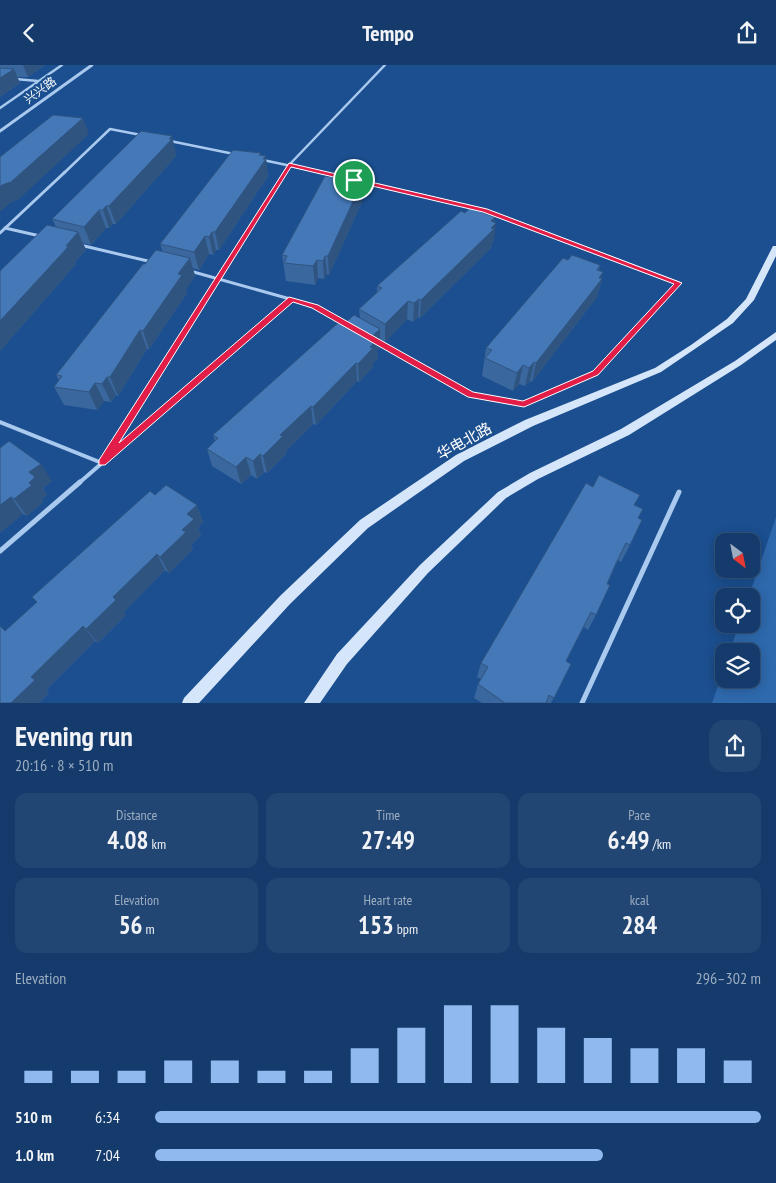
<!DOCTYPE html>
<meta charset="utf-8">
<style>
body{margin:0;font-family:"PT Sans Narrow","Noto Sans SC",sans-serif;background:#214673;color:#f1f3f6;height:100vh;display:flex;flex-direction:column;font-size:19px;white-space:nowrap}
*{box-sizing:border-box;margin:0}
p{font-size:16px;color:#9dadc1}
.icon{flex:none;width:28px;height:28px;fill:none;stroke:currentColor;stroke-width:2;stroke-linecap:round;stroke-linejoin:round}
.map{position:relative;height:638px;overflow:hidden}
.panel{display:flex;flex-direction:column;background:#143b6b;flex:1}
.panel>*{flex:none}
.needle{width:32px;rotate:148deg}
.controls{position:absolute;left:715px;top:468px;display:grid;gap:10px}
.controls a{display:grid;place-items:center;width:45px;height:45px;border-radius:10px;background:#143b6b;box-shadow:0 2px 12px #0003,0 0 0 1px #33557e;font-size:25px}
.pin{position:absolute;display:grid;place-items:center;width:42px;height:42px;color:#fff;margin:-21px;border:2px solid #fff;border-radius:50%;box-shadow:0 1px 5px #0007}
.round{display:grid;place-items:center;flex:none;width:52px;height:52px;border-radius:15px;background:#214673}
.summary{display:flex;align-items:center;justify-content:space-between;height:85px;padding:0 15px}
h1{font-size:28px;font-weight:800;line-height:38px}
.figures{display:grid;grid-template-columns:repeat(3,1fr);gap:8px;height:85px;padding:5px 15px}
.figures div{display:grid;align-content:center;border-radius:12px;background:#214673;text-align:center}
.figures b{font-size:25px;font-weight:800}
.figures small{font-size:14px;font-weight:400}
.figures p{font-size:14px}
.chart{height:140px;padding:10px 15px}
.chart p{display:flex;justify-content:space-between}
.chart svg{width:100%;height:90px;margin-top:5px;stroke:#90b9f0;stroke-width:6}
ul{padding:0 15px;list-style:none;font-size:16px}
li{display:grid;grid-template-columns:80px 60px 1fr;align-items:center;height:38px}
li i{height:12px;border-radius:6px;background:#90b9f0}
header{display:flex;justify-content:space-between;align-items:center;height:65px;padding:0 15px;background:#143b6b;font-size:22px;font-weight:800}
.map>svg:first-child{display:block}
</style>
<header><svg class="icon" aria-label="back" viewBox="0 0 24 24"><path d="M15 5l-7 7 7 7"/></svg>Tempo<svg class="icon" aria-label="share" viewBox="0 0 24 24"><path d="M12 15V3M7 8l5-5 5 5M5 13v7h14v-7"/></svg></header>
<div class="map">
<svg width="776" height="638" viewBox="0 0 776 638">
<rect width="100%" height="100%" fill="#1b4f8f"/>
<polygon fill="#2e69ad" points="776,452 776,638 712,638 724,604 724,614 751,614 751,586 730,586 739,559 751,559 751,531 749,531"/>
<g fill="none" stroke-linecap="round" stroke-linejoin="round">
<g stroke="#a9c9ee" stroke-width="2.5">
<polyline points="15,14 38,16"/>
<polyline points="0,43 62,0"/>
<polyline points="170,76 234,89"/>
<polyline points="263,95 324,108"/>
<polyline points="64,108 110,64 141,70"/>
<polyline points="284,108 289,100 385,0"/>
</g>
<g stroke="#a9c9ee" stroke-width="3">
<polyline points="318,107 334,110"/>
<polyline points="356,115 485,145 679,218 655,244"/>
<polyline points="5,163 40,171"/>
<polyline points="0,168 65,107"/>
<polyline points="80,180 152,197"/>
<polyline points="190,206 315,241 321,244"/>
<polyline points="198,244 285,107"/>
<polyline points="279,244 291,234"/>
</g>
<g stroke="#a9c9ee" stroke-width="4">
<polyline points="318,243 348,260"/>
<polyline points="376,276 471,330 524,339 595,308 656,243"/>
<polyline points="0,357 102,398 199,243"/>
<polyline points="79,418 281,243"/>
</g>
<g stroke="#a9c9ee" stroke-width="5">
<polyline points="0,486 80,417"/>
<polyline points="582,638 679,427"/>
</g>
<polyline stroke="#a9c9ee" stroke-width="3" points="0,66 92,0"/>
<g fill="#d6e6fa" fill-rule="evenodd">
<polygon points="773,181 776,181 776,191 754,235 733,258 661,307 533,361 464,396 368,463 290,539 199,638 182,638 184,633 280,531 360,455 456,390 525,355 655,303 691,280 727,254 746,234"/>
<polygon points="776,267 776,275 741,300 629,370 538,414 506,433 428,508 347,599 320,638 304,638 337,589 420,500 498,427 530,408 621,364 735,296"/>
</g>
</g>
<g fill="#3a679d">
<polygon points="0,0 45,0 28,12 17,12 20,18 0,32"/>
<polygon points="176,88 175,89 176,91 116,159 113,159 109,163 106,163 91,180 83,178 86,185 75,197 76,199 0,286 0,206 56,162 52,154"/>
<polygon points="261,88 268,108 268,111 219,185 216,185 213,190 209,189 199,205 193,203 195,211 186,224 187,228 149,284 147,284 118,331 116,330 111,337 104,336 97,345 64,340 54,322 59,315 56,310 145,199 163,187 160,179"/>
<polygon points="357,114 361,114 362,137 329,210 327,209 324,214 318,213 315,220 286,216 282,190"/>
<polygon points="494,157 494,176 492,177 492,182 420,253 418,252 413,257 407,254 385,277 380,274 380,283 377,285 378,293 373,298 373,302 359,317 357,316 316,360 313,359 286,386 286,389 267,408 264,407 257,414 251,410 241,419 212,401 207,384 215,376 213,370 343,260 360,253 359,244 377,228 377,221"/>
<polygon points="568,195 600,200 599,205 603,207 601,213 602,214 597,232 532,317 530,316 525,321 519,319 513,326 482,311 486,283"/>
<polygon points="0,383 52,416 43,423 47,430 42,434 43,437 27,451 23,449 0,468"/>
<polygon points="155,430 197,440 203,457 198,463 201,470 191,480 193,484 169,508 165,505 124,547 126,550 98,578 95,576 46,625 49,628 39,638 5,566 37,537 32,532"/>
<polygon points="635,440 638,453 630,480 621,497 618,495 607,519 596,550 588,565 584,562 566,596 571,599 551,638 482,638 474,633 478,619 481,614 477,612 481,598"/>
</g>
<g fill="#305480">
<polygon points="23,0 45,0 28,12"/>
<polygon points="14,4 20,18 0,32 0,13"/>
<polygon points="83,53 89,69 19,134 10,138 0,147 0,122"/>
<polygon points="172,71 176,88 175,89 176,91 116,159 109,141"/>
<polygon points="261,88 262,99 263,94 266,91 268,111 219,185 215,167"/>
<polygon points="357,110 358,126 358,119 361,114 362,137 329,210 328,191"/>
<polygon points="106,141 113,159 109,163 103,145"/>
<polygon points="99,145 106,163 91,180 84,162"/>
<polygon points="495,152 494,160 496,158 494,176 492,177 492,182 420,253 421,235"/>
<polygon points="78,167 86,185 75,197 76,199 0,286 0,256"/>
<polygon points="212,167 216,185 213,190 209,172"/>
<polygon points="205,171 209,189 199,205 194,187"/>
<polygon points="325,191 327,209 324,214 323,196"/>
<polygon points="190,193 195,211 186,224 187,228 149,284 143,266 178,209"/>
<polygon points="317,195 318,213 315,220 313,201"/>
<polygon points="603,207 601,216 602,214 597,232 532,317 536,298"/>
<polygon points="419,234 418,252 413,257 414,238"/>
<polygon points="408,236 407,254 385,277 385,259"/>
<polygon points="380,264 380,283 377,285 378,293 373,298 373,302 359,317 358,299 371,272"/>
<polygon points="140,265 147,284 118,331 110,312"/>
<polygon points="534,297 530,316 525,321 529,303"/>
<polygon points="356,298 357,316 316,360 313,342"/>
<polygon points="523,300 519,319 513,326 517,308"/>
<polygon points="107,312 116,330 111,337 102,319"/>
<polygon points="95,318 104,336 97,345 89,327"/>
<polygon points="311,341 313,359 286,386 286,389 267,408 263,391 280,370"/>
<polygon points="260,389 264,407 257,414 253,396"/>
<polygon points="246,392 251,410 241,419 236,402"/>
<polygon points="41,399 52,416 43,423 47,430 42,434 43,437 27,451 14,434 29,418 29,407"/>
<polygon points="11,432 23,449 0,468 0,440"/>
<polygon points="197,440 203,457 198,463 201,470 191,480 193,484 169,508 160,492 182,465 187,449"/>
<polygon points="157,489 165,505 124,547 126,550 98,578 86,564 113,532"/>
<polygon points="83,561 95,576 46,625 49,628 39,638 11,638 31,612"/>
</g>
<g fill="#4478b7" stroke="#305480">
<polygon points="0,3 14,4 0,13"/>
<polygon points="53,50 83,53 11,117 2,120 0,122 0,92"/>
<polygon points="141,66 172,71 169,74 172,74 109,141 106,141 103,145 99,145 84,162 52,154"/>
<polygon points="233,85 261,88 259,90 266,91 263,94 266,94 215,167 212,167 209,172 205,171 194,187 160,179"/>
<polygon points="332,107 357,110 355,114 361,114 358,119 361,119 328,191 325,191 323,196 317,195 313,201 284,198 287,191 282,190 325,111 329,112"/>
<polygon points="470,143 495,152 491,156 496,158 491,163 494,164 421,235 419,234 414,238 408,236 385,259 359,244 382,223 377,221 461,146 465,148"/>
<polygon points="47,160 78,167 66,181 69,181 0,256 0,206"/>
<polygon points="156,185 190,193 178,209 182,210 143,266 140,265 110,312 107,312 102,319 95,318 89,327 54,322 62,311 56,310 143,199 145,199"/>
<polygon points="572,190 600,200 597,205 603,207 599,213 602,214 536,298 534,297 529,303 523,300 517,308 485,293 492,285 486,283 563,193 568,195"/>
<polygon points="354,250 380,264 371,272 377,275 370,282 373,283 358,299 356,298 313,342 311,341 280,370 283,371 263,391 260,389 253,396 246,392 236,402 207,384 218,373 213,370 338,258 343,260"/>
<polygon points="9,376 41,399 29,407 35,412 29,418 32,420 14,434 11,432 0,440 0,383"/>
<polygon points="599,410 640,430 634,440 643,444 638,453 642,455 630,480 626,478 616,498 607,519 610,520 596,550 591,547 566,596 571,599 554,633 549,630 546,638 505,638 478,619 488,602 481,598 586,418 593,422"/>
<polygon points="166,420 197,440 187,449 194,454 182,465 186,467 160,492 157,489 113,532 116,535 86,564 83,561 31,612 35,615 11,638 0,638 0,561 5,566 37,537 32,532 150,426 155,430"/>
</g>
<path fill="#e11d48" stroke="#fff" fill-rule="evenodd" d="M289,98L487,144L682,218L598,310L524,342L468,332L312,243L293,237L105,400H99V395ZM291,102L483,147L674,219L593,306L523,336L473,327L318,240L289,232L119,378Z"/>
<g text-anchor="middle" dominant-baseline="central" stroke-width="4.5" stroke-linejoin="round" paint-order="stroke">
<g font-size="12" fill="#fff" stroke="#1b4f8f">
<text transform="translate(40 25) rotate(-36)">兴兴路</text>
</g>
<g font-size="15" fill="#fff" stroke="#1b4f8f">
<text transform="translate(464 376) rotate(-29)">华电北路</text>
</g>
</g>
</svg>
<div class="controls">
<a><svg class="needle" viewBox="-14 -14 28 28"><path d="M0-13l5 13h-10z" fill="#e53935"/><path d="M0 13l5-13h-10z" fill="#9dadc1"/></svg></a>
<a><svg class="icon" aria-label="locate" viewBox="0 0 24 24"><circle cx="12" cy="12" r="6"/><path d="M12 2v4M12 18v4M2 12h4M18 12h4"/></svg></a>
<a><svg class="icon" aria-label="layers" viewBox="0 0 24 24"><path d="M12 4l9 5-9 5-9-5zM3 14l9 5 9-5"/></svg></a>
</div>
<div class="pin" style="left:354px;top:115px;background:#1e9e55"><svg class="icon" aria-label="arrive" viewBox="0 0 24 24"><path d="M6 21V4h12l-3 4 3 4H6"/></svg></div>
</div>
<section class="panel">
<div class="summary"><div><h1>Evening run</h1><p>20:16 · 8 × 510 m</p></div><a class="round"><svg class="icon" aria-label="share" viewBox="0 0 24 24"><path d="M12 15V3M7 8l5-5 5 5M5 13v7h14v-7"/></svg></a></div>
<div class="figures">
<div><p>Distance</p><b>4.08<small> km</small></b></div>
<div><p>Time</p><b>27:49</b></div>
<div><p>Pace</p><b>6:49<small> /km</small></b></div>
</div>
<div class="figures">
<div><p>Elevation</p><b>56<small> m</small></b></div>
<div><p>Heart rate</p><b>153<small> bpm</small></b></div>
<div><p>kcal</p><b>284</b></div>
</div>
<div class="chart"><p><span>Elevation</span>296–302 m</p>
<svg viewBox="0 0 160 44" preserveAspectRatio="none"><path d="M5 44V38M15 44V38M25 44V38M35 44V33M45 44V33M55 44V38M65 44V38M75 44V27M85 44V17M95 44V6M105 44V6M115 44V17M125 44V22M135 44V27M145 44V27M155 44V33"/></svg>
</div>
<ul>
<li><b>510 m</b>6:34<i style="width:100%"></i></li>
<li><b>1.0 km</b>7:04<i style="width:74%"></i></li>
</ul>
</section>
